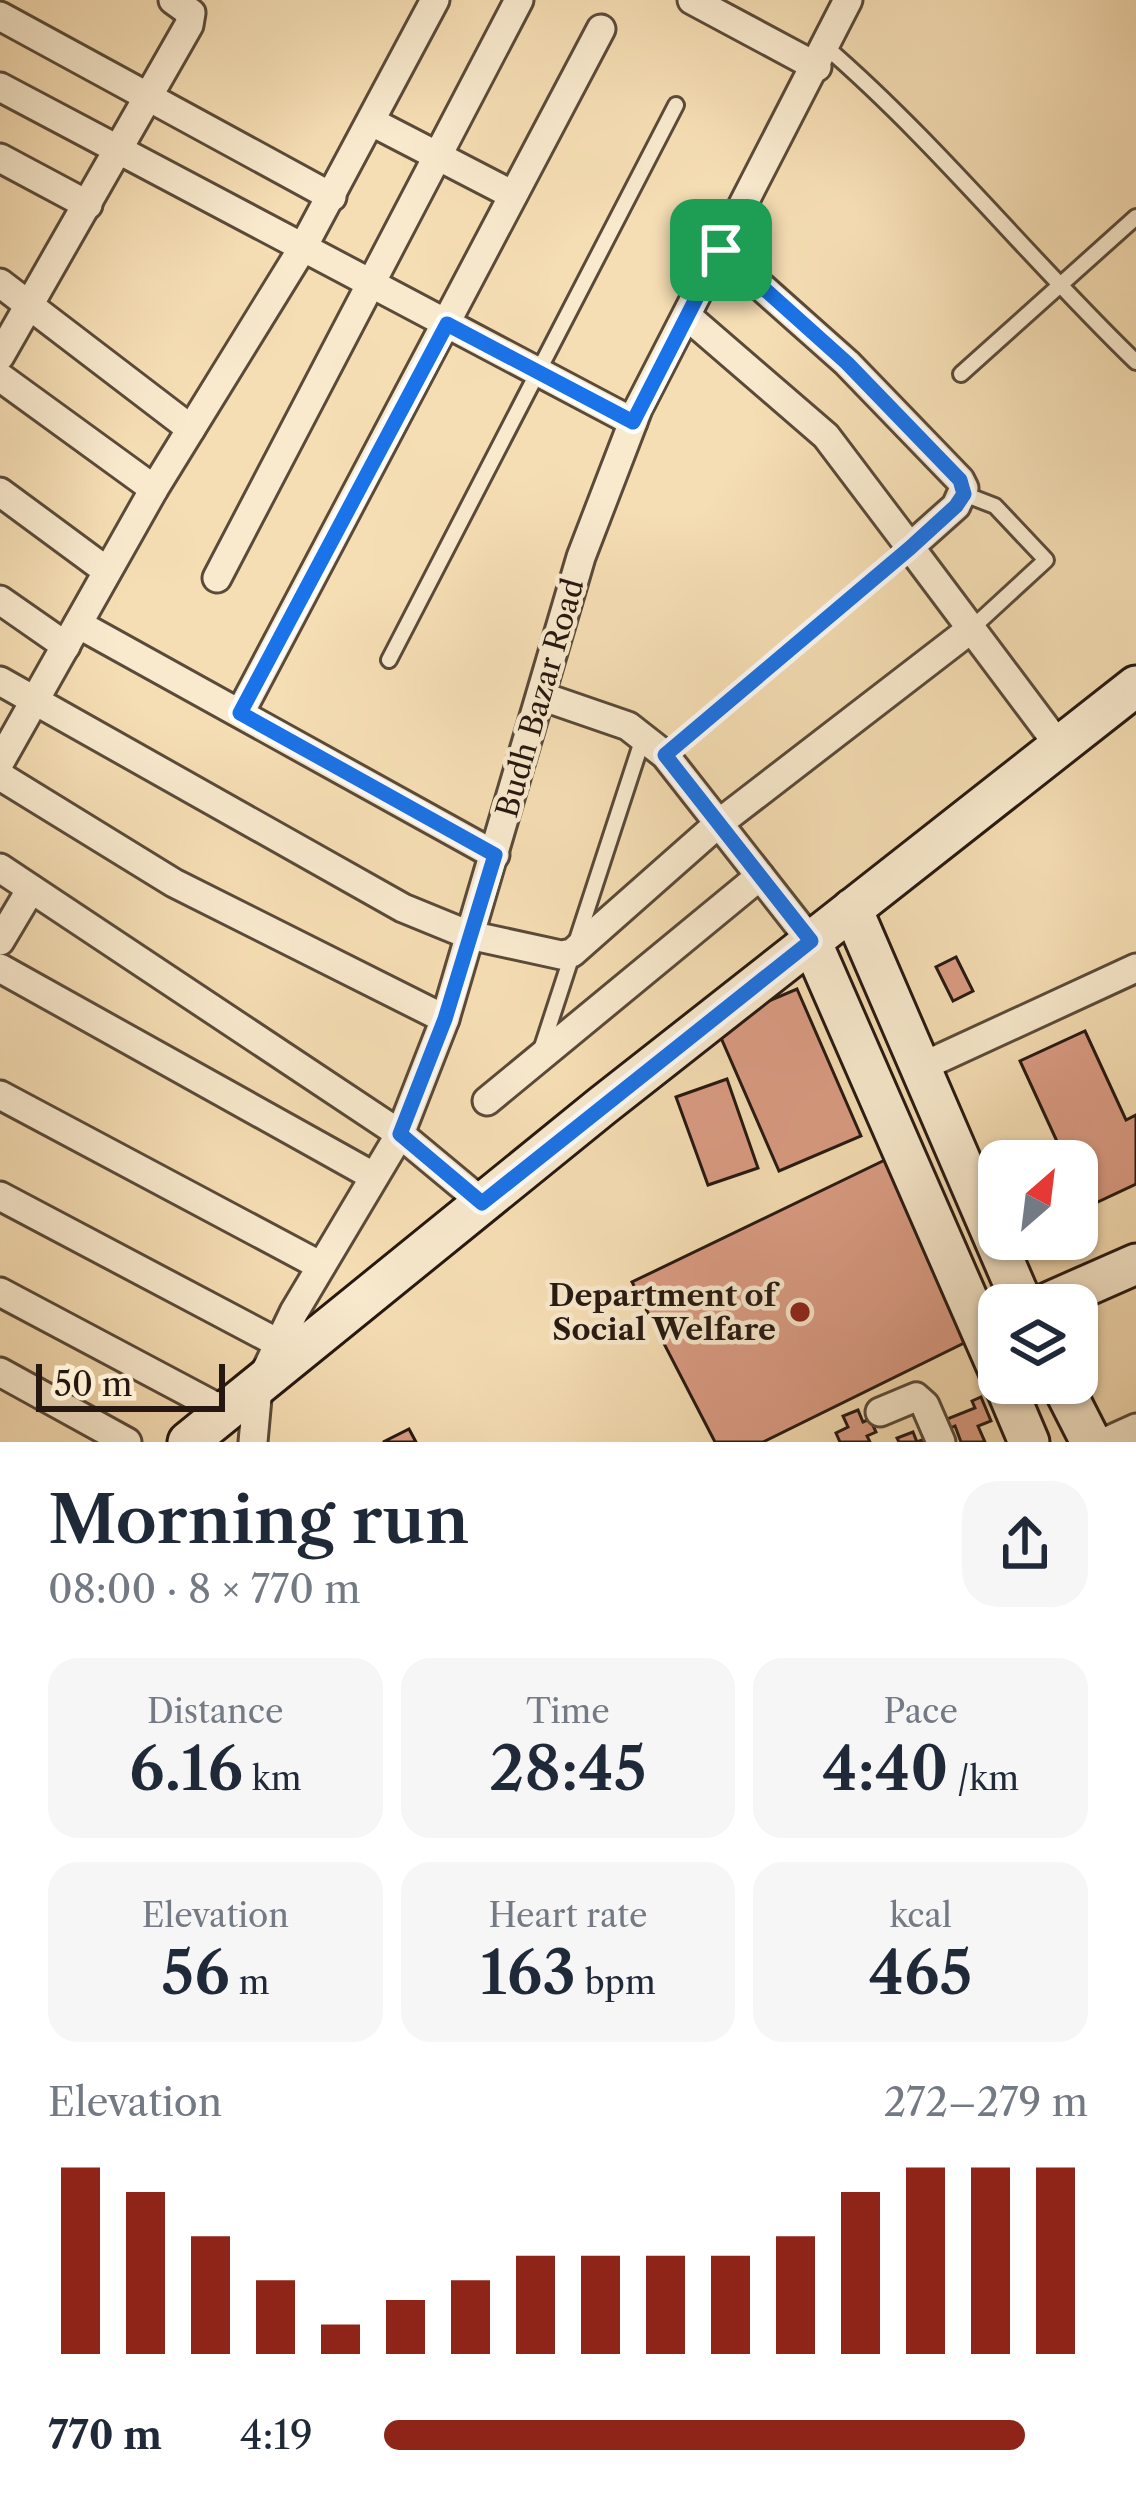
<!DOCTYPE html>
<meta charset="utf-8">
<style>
body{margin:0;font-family:"Libre Caslon Text",serif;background:#f6f6f7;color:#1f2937;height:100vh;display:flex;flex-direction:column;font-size:45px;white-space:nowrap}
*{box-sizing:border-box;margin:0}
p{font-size:39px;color:#747a83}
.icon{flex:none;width:66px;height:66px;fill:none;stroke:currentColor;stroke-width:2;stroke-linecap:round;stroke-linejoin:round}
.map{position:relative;height:1442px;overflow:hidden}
.side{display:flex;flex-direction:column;background:#fff;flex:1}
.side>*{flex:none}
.needle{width:78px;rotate:28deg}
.tools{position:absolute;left:978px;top:1140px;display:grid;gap:24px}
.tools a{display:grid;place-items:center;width:120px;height:120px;border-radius:24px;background:#fff;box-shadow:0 3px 9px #0004;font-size:60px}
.scale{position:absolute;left:36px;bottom:30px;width:189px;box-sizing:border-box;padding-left:12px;border:6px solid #261810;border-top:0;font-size:33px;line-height:42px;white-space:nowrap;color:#261810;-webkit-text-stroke:9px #f9eace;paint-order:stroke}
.pin{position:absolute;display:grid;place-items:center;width:102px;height:102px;color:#fff;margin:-51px;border-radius:24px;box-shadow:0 6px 18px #0006}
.round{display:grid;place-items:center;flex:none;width:126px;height:126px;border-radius:36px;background:#f6f6f7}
.headline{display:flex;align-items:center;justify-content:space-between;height:204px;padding:0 48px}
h1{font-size:66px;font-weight:600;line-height:90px}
.stats{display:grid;grid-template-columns:repeat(3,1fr);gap:18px;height:204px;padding:12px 48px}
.stats div{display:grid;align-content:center;border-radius:30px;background:#f6f6f7;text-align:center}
.stats b{font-size:60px;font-weight:600}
.stats small{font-size:33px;font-weight:400}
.stats p{font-size:33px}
.chart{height:336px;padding:24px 48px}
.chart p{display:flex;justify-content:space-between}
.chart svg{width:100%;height:216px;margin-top:12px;stroke:#8f2418;stroke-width:6}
ul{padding:0 48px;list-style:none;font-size:39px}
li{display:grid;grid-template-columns:192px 144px 1fr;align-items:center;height:90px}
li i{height:30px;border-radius:15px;background:#8f2418}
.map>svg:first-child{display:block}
</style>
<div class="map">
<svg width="1136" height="1442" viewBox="0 0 1136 1442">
<rect width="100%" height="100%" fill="#f6deb4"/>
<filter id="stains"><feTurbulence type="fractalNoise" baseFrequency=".00167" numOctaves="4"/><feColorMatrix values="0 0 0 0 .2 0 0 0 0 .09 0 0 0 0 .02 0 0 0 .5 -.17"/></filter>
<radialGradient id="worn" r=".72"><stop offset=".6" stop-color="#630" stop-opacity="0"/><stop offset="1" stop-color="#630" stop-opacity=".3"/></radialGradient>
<g fill="#db9c84" stroke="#261810" stroke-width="3">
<polygon points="956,957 973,991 953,1001 936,967"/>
<polygon points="797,989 861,1136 779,1171 715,1024"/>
<polygon points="1085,1031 1126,1120 1136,1115 1136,1184 1087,1207 1077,1185 1077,1161 1066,1161 1020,1061"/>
<polygon points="727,1079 758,1168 708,1185 676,1097"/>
<polygon points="887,1159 964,1343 763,1442 715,1442 632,1282"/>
<polygon points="981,1397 991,1421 978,1426 985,1442 961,1442 955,1426 946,1430 942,1421 975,1408 972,1401"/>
<polygon points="858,1410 863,1422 870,1419 876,1432 867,1436 870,1442 840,1442 836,1433 848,1427 843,1416"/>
<polygon points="409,1429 416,1442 383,1442"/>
<polygon points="913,1432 917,1442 930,1437 932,1442 899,1442 897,1438"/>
</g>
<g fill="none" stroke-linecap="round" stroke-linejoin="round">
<g stroke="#5a4a39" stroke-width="20">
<g id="lane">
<path d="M826,47C937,143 1030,260 1136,362"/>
<polyline points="961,374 1136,217"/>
<polyline points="964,494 995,506 1046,560 971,629"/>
<polyline points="389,660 676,105"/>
<polyline points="665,755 910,547"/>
<polyline points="541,1050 644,735"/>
</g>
</g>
<g stroke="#5a4a39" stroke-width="33">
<g id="street">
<polyline points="692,0 817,67"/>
<polyline points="0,16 332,197"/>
<polyline points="0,87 633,422"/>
<polyline points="372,122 513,195"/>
<polyline points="0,158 88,205"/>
<polyline points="0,283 191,429"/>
<polyline points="687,316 826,436 910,547 956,506 964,488 960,480 847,363 721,251"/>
<polyline points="0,356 189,25 191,13 173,0"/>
<polyline points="0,377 154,489"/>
<polyline points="0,492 107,571"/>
<polyline points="910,547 1060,747"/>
<polyline points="217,578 519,0"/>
<polyline points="0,600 66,646"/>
<polyline points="78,624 495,855"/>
<polyline points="0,681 403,908 469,935 561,955 572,953 718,824 971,629"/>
<polyline points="541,696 628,726 665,755 811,941"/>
<polyline points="240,713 601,29"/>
<polyline points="0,762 154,489 302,249 435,0"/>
<polyline points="0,776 174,883 445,1019"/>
<polyline points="0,868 400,1134 483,1203"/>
<polyline points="0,941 31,889"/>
<polyline points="0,968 373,1176"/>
<polyline points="919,1068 1136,968"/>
<polyline points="0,1095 321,1266"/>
<polyline points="487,1101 760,876"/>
<polyline points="0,1196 278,1343"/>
<polyline points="0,1292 224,1411"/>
<polyline points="0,1372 127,1442"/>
<polyline points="880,1412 916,1397 925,1405 941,1442"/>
<polyline points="253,1442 258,1387 294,1312 400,1134 445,1019 581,557 638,409 848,0"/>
<polyline points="1105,1442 1136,1428"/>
</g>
</g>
<g stroke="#261810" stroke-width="45">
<g id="secondary">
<polyline points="852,909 1023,1305"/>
<polyline points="811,941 999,1371"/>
<polyline points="1043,1305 1136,1264"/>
<polyline points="1004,1383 1029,1442"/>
<polyline points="1061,1383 1091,1442"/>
<polyline points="188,1442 602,1106 1136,686"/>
</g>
</g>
<use href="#lane" stroke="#f9eace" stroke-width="14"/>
<use href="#street" stroke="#f9eace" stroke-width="27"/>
<use href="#secondary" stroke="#f9eace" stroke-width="39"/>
</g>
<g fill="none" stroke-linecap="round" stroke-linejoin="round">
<g stroke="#fff" stroke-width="24">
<polygon id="route" points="721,250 847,363 960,480 964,494 956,506 910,548 665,755 811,941 482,1203 400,1134 445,1019 495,855 240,713 447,324 633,422"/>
</g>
<use href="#route" stroke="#1a73e8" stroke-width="15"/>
</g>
<circle fill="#8f2418" stroke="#f9eace" stroke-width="4.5" cx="800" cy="1312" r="12"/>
<g text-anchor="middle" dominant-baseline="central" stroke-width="9" stroke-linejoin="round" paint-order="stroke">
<g font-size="30" fill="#261810" stroke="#f9eace">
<text transform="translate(540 698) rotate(-74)">Budh Bazar Road</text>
</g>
<g font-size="30" font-weight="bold" fill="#261810" stroke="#f9eace" text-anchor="end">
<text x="776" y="1295">Department of<tspan x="776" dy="34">Social Welfare</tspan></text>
</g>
</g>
<rect width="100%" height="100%" filter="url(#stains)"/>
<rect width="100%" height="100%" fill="url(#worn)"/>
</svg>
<div class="tools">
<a><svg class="needle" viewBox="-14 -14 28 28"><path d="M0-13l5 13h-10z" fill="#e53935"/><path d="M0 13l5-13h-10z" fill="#747a83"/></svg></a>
<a><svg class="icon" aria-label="layers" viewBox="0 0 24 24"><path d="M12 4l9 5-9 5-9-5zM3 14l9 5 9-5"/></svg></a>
</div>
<div class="scale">50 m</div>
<div class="pin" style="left:721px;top:250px;background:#1e9e55"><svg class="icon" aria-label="arrive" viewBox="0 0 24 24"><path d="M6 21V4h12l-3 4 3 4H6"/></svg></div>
</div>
<section class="side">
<div class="headline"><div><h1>Morning run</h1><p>08:00 · 8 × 770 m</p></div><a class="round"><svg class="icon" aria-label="share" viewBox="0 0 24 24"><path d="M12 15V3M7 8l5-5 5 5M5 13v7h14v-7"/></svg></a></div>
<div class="stats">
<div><p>Distance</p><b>6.16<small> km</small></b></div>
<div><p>Time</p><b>28:45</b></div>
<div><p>Pace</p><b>4:40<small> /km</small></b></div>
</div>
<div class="stats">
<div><p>Elevation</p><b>56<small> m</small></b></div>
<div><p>Heart rate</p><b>163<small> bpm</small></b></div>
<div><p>kcal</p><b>465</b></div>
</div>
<div class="chart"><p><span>Elevation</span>272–279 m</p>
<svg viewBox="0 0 160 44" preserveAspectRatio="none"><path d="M5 44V6M15 44V11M25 44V20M35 44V29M45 44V38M55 44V33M65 44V29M75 44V24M85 44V24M95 44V24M105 44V24M115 44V20M125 44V11M135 44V6M145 44V6M155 44V6"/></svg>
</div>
<ul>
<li><b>770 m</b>4:19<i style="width:91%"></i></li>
</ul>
</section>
